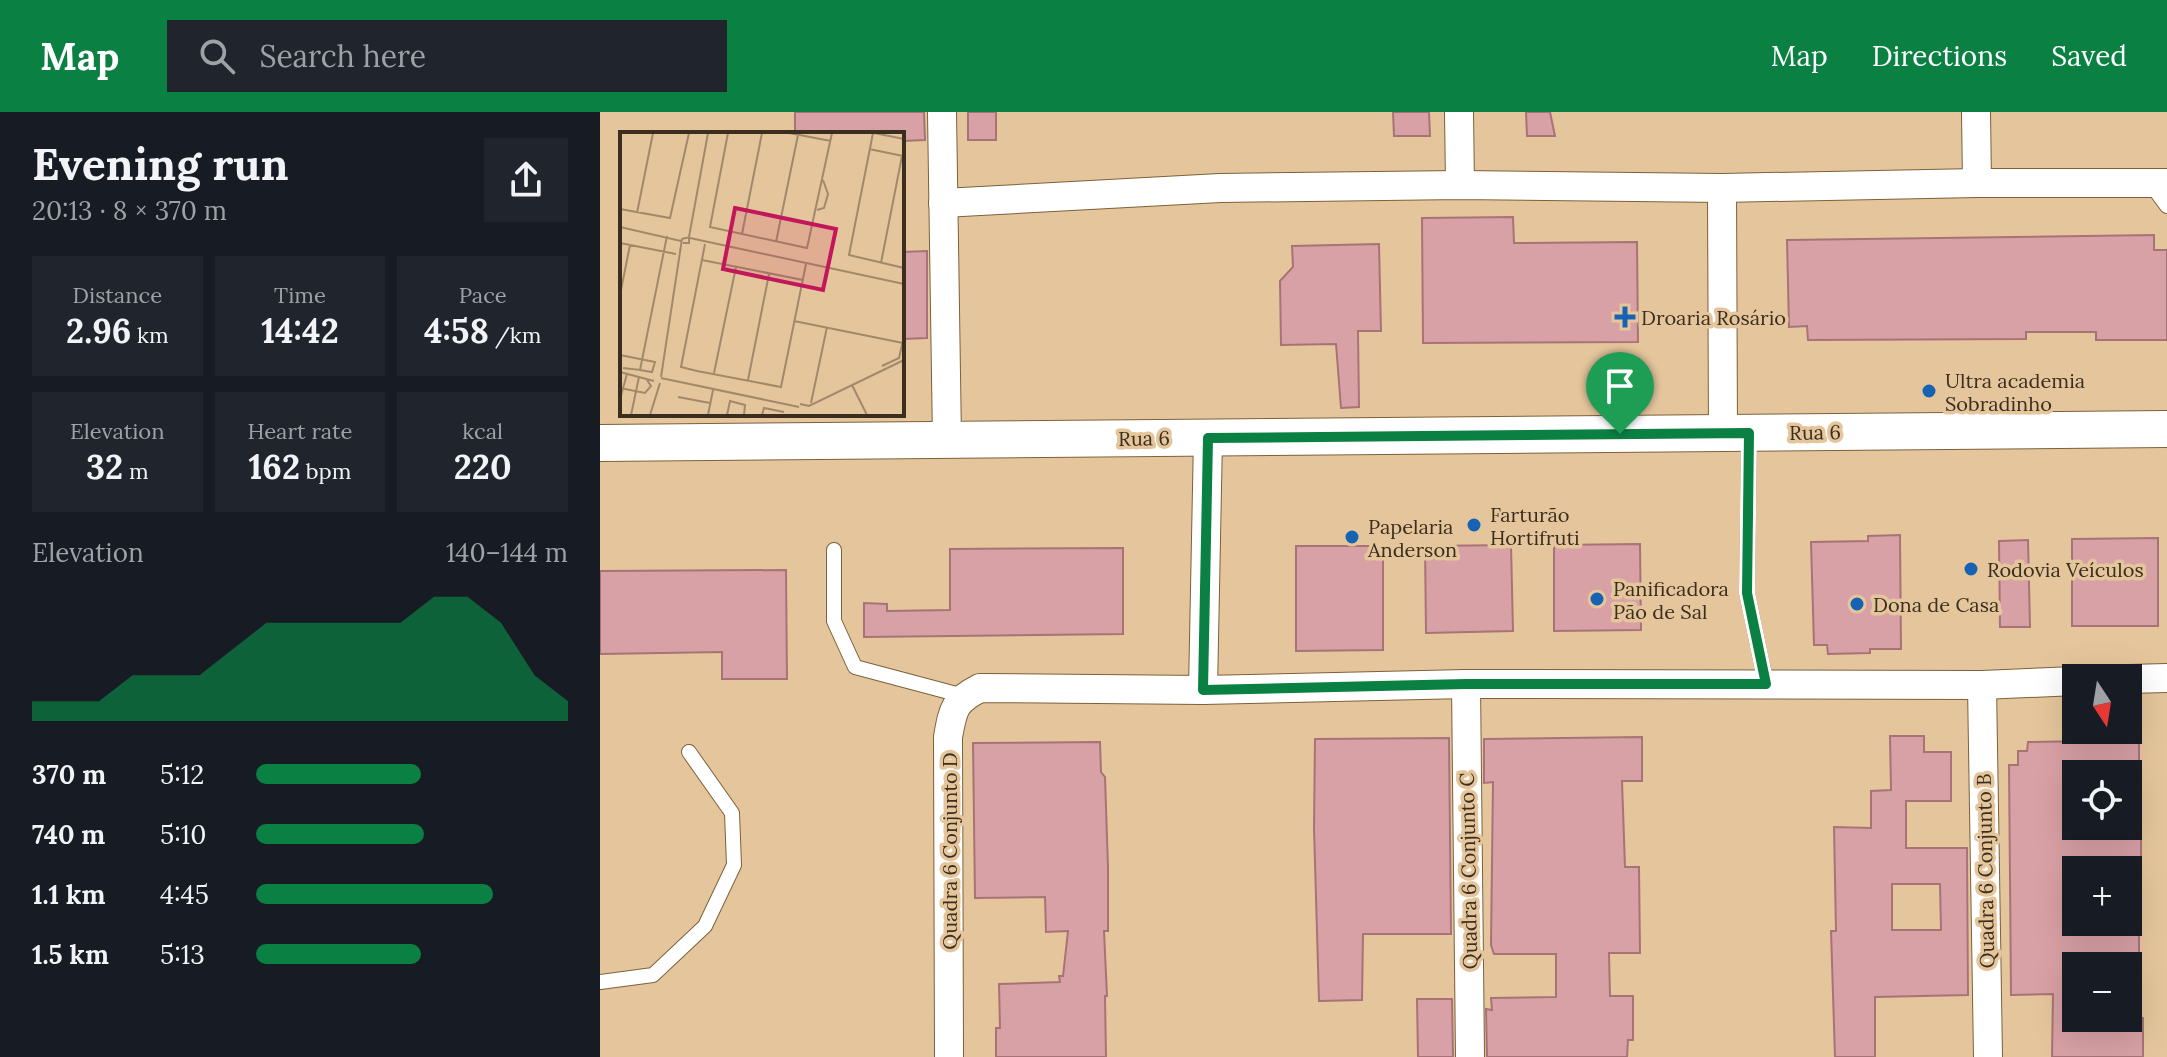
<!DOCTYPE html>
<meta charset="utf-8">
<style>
body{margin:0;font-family:Lora,serif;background:#20242c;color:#f1f3f6;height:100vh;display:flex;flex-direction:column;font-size:30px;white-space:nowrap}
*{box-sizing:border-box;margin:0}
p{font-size:26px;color:#9ea1a6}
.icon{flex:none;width:44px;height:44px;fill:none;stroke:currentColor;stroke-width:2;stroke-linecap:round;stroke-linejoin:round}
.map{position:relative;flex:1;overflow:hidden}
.panel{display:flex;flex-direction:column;background:#171b24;width:600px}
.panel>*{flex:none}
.needle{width:52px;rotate:168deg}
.buttons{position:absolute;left:1462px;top:552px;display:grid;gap:16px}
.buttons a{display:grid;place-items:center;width:80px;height:80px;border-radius:0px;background:#171b24;box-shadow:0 8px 32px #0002;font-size:40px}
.pin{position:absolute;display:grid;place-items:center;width:68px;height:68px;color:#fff;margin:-82px -34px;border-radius:50% 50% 50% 0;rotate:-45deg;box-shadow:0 0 8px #0007}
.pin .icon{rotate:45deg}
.round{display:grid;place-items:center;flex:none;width:84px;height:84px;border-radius:0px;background:#20242c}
.headline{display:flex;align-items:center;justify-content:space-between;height:136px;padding:0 32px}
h1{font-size:44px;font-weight:700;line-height:60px}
.stats{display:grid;grid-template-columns:repeat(3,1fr);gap:12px;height:136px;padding:8px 32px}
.stats div{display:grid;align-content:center;border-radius:0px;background:#20242c;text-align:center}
.stats b{font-size:34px;font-weight:700}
.stats small{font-size:22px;font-weight:400}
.stats p{font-size:22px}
.chart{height:224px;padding:16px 32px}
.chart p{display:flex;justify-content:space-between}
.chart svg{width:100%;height:144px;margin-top:8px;fill:#0b8043;opacity:.7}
ul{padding:0 32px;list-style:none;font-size:26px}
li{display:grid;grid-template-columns:128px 96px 1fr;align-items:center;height:60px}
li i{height:20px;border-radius:10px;background:#0b8043}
header{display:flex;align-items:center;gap:48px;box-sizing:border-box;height:112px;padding:0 40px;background:#0b8043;color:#fff}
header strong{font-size:38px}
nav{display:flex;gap:44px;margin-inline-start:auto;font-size:28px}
.search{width:560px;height:72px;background:#20242c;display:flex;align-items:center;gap:20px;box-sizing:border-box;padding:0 28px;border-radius:0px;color:#9ea1a6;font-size:30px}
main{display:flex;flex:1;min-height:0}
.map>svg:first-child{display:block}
</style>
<header>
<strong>Map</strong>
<div class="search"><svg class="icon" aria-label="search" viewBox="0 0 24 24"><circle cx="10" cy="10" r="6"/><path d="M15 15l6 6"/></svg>Search here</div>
<nav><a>Map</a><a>Directions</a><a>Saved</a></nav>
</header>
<main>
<section class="panel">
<div class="headline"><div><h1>Evening run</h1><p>20:13 · 8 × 370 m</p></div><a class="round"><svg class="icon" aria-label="share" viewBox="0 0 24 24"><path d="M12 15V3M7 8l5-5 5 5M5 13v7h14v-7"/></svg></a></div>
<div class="stats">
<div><p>Distance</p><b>2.96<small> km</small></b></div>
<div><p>Time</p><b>14:42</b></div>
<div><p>Pace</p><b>4:58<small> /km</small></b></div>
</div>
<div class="stats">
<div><p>Elevation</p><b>32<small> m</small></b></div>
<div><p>Heart rate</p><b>162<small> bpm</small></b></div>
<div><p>kcal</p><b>220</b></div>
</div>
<div class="chart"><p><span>Elevation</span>140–144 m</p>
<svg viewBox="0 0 160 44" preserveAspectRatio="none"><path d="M0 44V38L10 38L20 38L30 30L40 30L50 30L60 22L70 14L80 14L90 14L100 14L110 14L120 6L130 6L140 14L150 30L160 38V44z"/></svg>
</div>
<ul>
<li><b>370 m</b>5:12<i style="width:53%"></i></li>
<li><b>740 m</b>5:10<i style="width:54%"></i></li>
<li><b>1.1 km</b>4:45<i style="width:76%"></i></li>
<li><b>1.5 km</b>5:13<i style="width:53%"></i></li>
</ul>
</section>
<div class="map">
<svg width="1567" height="945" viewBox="0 0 1567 945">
<rect width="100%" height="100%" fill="#e5c69c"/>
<g fill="#d8a1a5" stroke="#a77377" stroke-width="2" fill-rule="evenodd">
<polygon points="195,0 324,0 325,28 302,29 302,22 195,22"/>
<rect x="368" y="0" width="28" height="28"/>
<polygon points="793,0 829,0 830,24 794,24"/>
<polygon points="926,0 950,0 955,24 927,24"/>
<polygon points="913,105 914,131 1037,130 1038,230 823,231 822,106"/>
<polygon points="1554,123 1554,138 1567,138 1567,228 1496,228 1496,220 1426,220 1426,227 1208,228 1207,214 1189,215 1187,128"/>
<polygon points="779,132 781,219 758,219 759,295 741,296 736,232 681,233 680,169 693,155 692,134"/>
<polygon points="327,139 327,226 302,227 302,140"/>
<polygon points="1300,423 1301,537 1270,537 1270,541 1228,542 1227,533 1214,533 1211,430 1268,429 1268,424"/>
<polygon points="1558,426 1558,514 1472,514 1472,427"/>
<polygon points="1428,428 1430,515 1400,515 1399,429"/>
<polygon points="1040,432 1041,518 954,519 954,433"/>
<polygon points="911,433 913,519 826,521 825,434"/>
<polygon points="696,434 783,434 783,538 696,539"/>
<polygon points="523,436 523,522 264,525 264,491 287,492 287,499 350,498 350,437"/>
<polygon points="186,458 187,567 122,567 122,540 0,542 0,459"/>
<path d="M1290,624H1324V640H1351V689H1306V736H1367L1368,883L1275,885V945H1235L1231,819H1236L1234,715L1271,716V679L1291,678ZM1292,772H1340L1341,818H1292Z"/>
<polygon points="1042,625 1042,669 1022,669 1025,755 1039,755 1040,841 1009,841 1010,884 1033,884 1033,928 1028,928 1027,945 887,945 886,897 892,898 891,886 956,885 956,842 894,842 891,833 893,670 884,671 884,627"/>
<polygon points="849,626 851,822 763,822 762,888 719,889 714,716 715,627"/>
<polygon points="1539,628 1539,659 1476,660 1476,714 1541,715 1541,758 1476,758 1476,810 1539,810 1539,854 1476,854 1476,906 1543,906 1543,945 1452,945 1453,882 1411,883 1409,653 1418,653 1418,639 1427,639 1428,630"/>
<polygon points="500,630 501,660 505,665 508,755 508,819 504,819 507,884 505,884 506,945 396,945 396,916 400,916 399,872 460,870 459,864 463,864 468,819 446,820 445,785 375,786 373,631"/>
<polygon points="817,887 852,887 853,945 818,945"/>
</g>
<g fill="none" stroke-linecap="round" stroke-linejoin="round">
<g stroke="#7d613a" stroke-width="16">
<g id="service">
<polyline points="1550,71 1567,94"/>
<polyline points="1149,321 1147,481 1166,572"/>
<polyline points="234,438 234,509 255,555 364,584"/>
<polyline points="0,870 53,863 105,814 134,753 132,701 89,640"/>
</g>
</g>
<g stroke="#7d613a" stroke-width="30">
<g id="minor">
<polyline points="342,0 347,328"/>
<polyline points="859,0 860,73"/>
<polyline points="1376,0 1377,71"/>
<polyline points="1122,76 1123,321"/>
<polyline points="343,91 620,76 860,73 1122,76 1377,71 1567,71"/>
<polyline points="1528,567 1567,566"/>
<polyline points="866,572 870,945"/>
<polyline points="1382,573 1388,945"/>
<polyline points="603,578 608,326"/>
<path d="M349,945L348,625C353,597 354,589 380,576L603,578L866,572L1382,573L1476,569"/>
</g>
</g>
<g stroke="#7d613a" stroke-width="38">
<polyline id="tertiary" points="0,331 1567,317"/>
</g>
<use href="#service" stroke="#fff" stroke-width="14"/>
<use href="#minor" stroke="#fff" stroke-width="28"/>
<use href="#tertiary" stroke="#fff" stroke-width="36"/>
</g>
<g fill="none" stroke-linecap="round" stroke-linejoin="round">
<g stroke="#fff" stroke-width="16">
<polygon id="route" points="1149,321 1147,481 1166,572 866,572 603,578 608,326"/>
</g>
<use href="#route" stroke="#0b8043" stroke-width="10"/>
</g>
<g fill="#1762b2" stroke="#e5c69c" stroke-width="3">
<path d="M1021 193h8v8h8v8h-8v8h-8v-8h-8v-8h8z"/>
<circle cx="1329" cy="279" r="8"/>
<circle cx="874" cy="413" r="8"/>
<circle cx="752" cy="425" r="8"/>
<circle cx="1371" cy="457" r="8"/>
<circle cx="997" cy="487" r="8"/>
<circle cx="1257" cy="492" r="8"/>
</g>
<g text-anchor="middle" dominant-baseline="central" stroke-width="7" stroke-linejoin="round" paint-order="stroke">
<g font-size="20" fill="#3b2e1e" stroke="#e5c69c" text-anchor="start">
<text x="1041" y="205">Droaria Rosário</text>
<text x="1345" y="268">Ultra academia<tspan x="1345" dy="23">Sobradinho</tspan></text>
<text x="890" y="402">Farturão<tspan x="890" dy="23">Hortifruti</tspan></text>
<text x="768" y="414">Papelaria<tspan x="768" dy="23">Anderson</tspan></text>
<text x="1387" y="457">Rodovia Veículos</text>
<text x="1013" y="476">Panificadora<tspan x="1013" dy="23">Pão de Sal</tspan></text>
<text x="1273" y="492">Dona de Casa</text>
</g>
<g font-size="20" fill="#3b2e1e" stroke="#e5c69c">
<text transform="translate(1215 320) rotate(-1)">Rua 6</text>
<text transform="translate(544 326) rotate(-1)">Rua 6</text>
<text transform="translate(349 739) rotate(-90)">Quadra 6 Conjunto D</text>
<text transform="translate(868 759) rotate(-91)">Quadra 6 Conjunto C</text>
<text transform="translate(1385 759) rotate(-91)">Quadra 6 Conjunto B</text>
</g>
</g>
<g transform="translate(20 20)">
<rect width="284" height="284" fill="#e5c69c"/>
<path fill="none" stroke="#a1896a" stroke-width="2" d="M108,1L90,95L187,116L212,1M169,1L211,9M253,1L229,123L284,136M254,1L284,7M249,17L283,24M0,77L50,86L69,1M197,78L204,76L208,62L203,48M17,81L33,1M0,95L61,109M122,102L142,1M69,105L88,1M70,106L284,152M156,110L178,3M0,111L56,122M85,112L61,235L77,239L161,255L186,132M82,128L183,148M261,131L282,24M0,163L10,113M174,189L283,211M0,223L35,230L32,240L20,238M262,234L279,226L284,204M3,236L20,238L47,104M0,240L34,249M94,241L116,135M41,245L62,107L69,105V111H63M41,246L179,275M128,248L149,142M232,253L247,283M0,256L25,261L31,254L27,248M58,265L90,271M0,267L7,242M191,271L207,195M180,272L189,274L284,228M11,283L19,245M30,283L40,251M88,283L93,258M107,283L110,269L125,273L124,283M142,283L144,276L164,280"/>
<path fill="#c2185b" fill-opacity="0.15" stroke="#c2185b" stroke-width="4" d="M115,76L216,97L203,158L103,137Z"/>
<rect width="284" height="284" fill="none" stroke="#3b2e1e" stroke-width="4"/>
</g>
</svg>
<div class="buttons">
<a><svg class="needle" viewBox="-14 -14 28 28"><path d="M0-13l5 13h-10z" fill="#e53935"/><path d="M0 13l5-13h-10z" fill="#9ea1a6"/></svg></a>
<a><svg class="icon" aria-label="locate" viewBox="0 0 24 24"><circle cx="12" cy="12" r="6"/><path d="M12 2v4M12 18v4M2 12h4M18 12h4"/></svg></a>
<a>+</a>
<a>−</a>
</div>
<div class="pin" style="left:1020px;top:322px;background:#1e9e55"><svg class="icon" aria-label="arrive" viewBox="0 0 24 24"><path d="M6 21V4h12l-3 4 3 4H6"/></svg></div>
</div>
</main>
